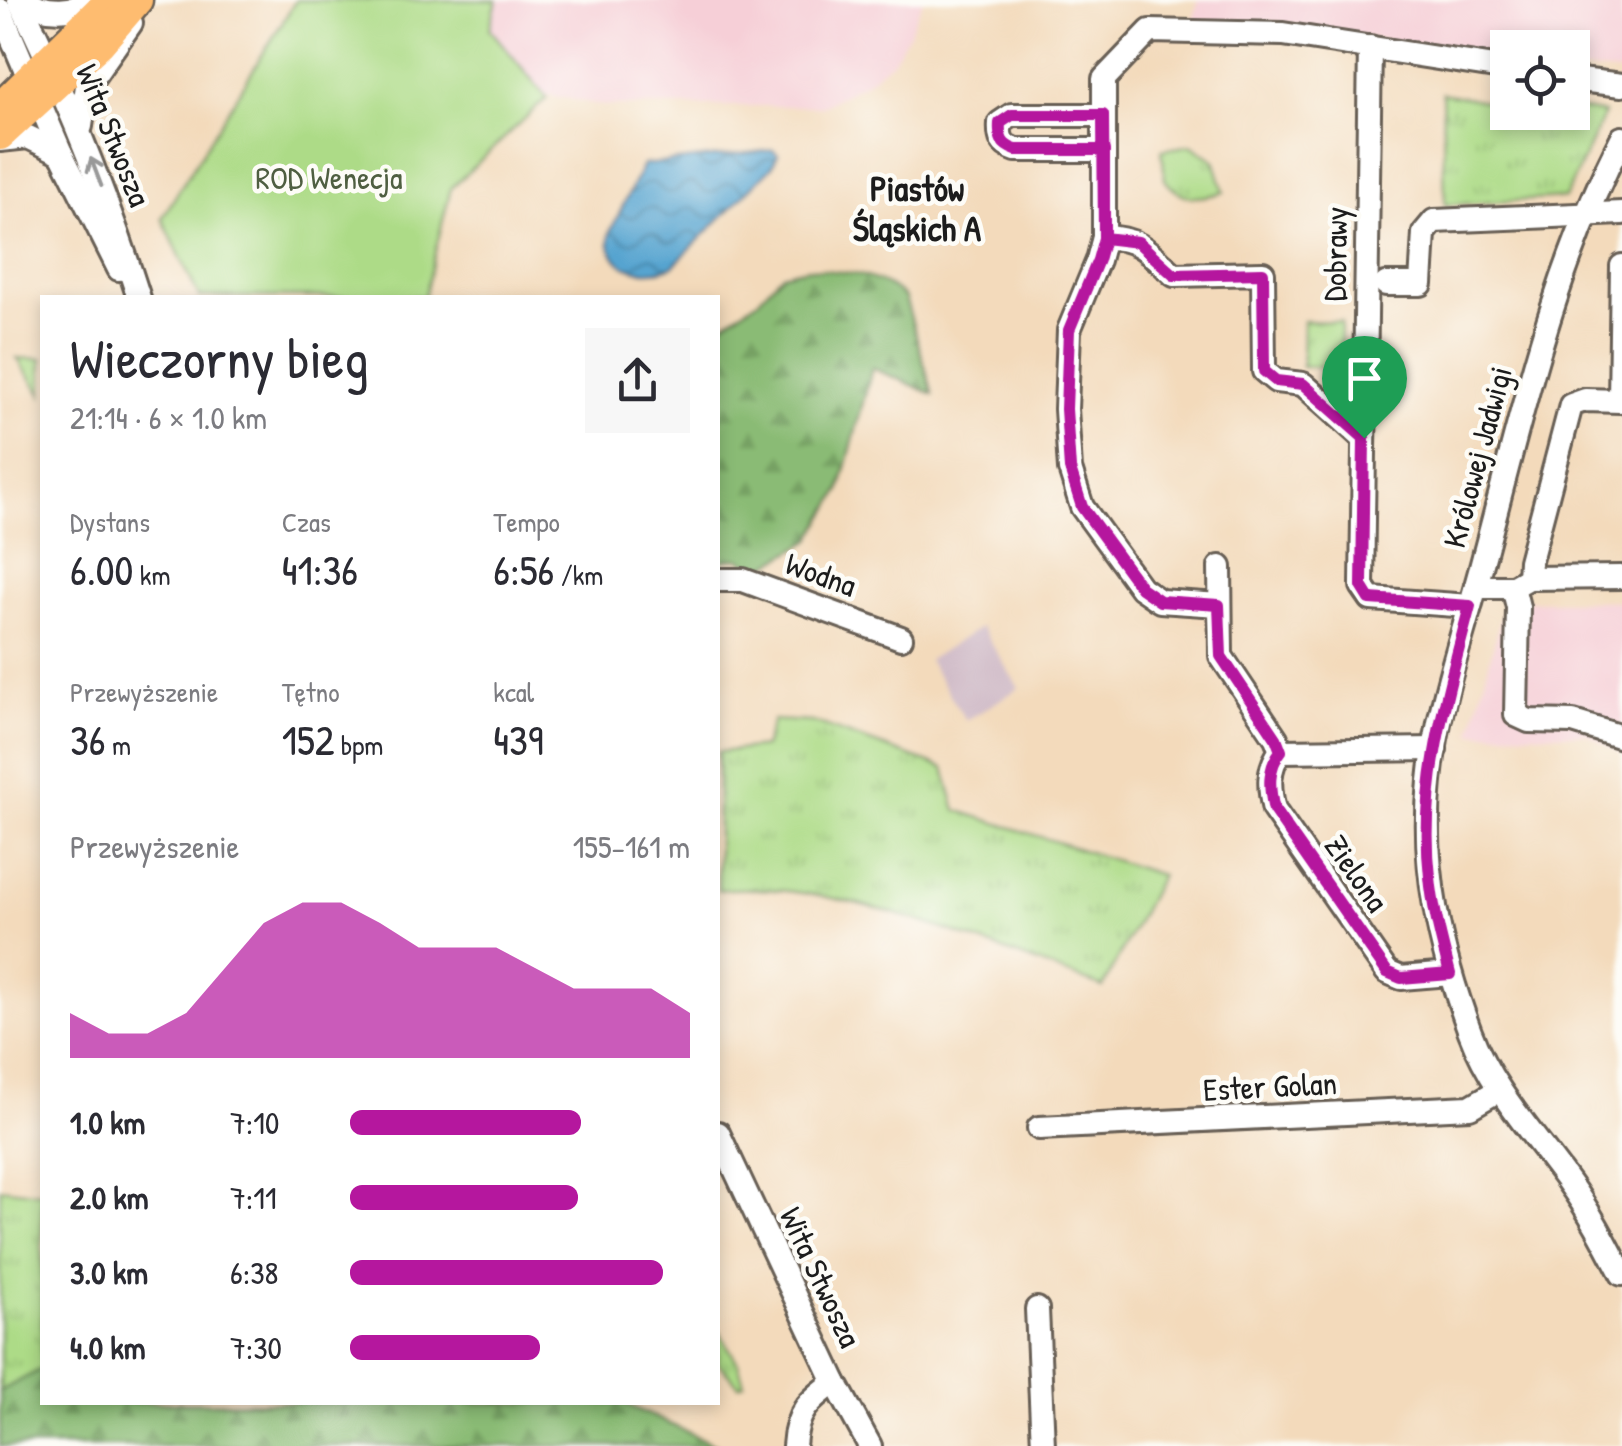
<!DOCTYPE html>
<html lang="pl">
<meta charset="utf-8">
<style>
body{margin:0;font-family:"Patrick Hand",sans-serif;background:#f7f7f7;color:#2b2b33;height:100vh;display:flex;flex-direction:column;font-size:38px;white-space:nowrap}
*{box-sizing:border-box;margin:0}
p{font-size:32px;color:#7c7c81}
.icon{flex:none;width:55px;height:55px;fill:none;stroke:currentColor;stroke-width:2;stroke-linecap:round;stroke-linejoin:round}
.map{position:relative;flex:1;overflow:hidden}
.sheet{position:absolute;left:40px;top:295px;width:680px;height:1110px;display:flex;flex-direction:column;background:#fff;border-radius:0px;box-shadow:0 5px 15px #0003}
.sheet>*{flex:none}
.buttons{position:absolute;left:1490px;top:30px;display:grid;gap:20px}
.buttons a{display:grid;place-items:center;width:100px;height:100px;border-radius:0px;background:#fff;box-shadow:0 5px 15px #0003;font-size:50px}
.pin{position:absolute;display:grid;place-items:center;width:85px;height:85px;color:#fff;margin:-102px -42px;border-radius:50% 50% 50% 0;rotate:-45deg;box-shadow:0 0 10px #0007}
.pin .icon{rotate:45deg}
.round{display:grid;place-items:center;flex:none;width:105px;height:105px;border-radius:0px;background:#f7f7f7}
.overview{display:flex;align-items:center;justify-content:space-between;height:170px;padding:0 30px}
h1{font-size:55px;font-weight:600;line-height:75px}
.figures{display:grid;grid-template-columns:repeat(3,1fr);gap:15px;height:170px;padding:10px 30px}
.figures div{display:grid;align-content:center}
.figures b{font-size:42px;font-weight:600}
.figures small{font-size:28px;font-weight:400}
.figures p{font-size:28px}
.chart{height:280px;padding:20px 30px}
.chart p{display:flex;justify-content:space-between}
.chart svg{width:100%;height:180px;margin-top:10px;fill:#b5179e;opacity:.7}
ul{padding:0 30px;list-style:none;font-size:32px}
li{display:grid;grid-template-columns:160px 120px 1fr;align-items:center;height:75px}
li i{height:25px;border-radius:12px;background:#b5179e}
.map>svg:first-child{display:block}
</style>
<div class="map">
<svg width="1622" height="1446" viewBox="0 0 1622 1446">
<defs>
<pattern id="grass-tufts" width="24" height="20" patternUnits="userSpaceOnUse" patternTransform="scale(2.5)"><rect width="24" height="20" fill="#addb87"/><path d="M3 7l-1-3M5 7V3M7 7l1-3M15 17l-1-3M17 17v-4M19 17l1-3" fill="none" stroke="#94bb74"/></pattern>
<pattern id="forest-firs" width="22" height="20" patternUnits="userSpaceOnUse" patternTransform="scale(2.5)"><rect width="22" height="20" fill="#8abb74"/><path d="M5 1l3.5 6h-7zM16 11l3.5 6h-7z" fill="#76a064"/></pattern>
<pattern id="water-waves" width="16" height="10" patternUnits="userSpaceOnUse" patternTransform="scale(2.5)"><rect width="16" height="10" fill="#57a4d0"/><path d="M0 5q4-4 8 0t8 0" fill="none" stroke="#4785a8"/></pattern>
</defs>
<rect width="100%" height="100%" fill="#fdfcf7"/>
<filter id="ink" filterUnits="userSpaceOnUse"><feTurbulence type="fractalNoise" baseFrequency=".01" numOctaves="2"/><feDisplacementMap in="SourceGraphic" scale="20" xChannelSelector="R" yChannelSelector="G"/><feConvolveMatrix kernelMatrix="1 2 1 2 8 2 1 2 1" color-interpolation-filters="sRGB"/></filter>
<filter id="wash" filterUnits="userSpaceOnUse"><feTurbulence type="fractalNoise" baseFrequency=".0048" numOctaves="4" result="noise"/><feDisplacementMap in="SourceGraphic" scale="40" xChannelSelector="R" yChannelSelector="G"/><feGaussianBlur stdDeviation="2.25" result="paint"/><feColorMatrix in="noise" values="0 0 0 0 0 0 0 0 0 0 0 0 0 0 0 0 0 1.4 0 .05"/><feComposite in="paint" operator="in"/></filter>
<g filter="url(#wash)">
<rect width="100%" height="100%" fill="#f3dabb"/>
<g fill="#f6cfd7">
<polygon points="497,0 923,0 909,34 892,61 865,83 822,106 606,106 544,94 490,28"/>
<polygon points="1198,0 1622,0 1622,67 1619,73 1573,69 1572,48 1508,48 1507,61 1276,22 1193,22"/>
<polygon points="1505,601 1622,601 1622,754 1587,734 1471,733"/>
</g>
<polygon fill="#d1bdc9" points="981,627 1019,688 966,721 928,660"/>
<g fill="url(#grass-tufts)" stroke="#647c52" stroke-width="2.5">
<polygon points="1442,93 1507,105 1508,112 1572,112 1573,108 1604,114 1565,198 1445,205"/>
<path d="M1191,145L1214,160L1224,192C1200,199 1182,202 1165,180L1162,150Z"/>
<polygon points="1303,321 1341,322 1341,353 1335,353 1327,361 1326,367 1302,367"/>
<polygon points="17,358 42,359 42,395"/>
<path d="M773,720L813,722L944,768L956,810L1161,875L1103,987C987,946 840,879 718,890V752L764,747Z"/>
<polygon points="0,1188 42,1193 42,1369 0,1391"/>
<polygon points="718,1330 738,1363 744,1383 739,1385 718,1363"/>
</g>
<g fill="url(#forest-firs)" stroke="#536c48" stroke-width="2.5">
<path d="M807,268C841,272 880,273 905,298L933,394L872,368L840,491L810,541L760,569L738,558L718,562V327L757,301L782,274Z"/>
<polygon points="42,1369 42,1402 624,1403 718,1446 0,1446 0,1391"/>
</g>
<polygon fill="#addb87" stroke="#647c52" stroke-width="2.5" points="296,0 497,0 490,29 547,98 451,188 424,297 199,297 162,218"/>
<path fill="url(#water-waves)" stroke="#3a6076" stroke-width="2.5" d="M773,150L778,154L772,167L673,266C646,278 604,270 610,232L643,165Z"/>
</g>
<g filter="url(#ink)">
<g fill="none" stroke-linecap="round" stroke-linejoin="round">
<g stroke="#675e54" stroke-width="28">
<g id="minor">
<path d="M19,0C67,96 106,195 139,298"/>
<path d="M22,0C48,14 71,12 97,0"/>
<polyline points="0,10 61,153 119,269"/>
<polyline points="1370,47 1362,586 1371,599 1470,606"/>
<polyline points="1572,79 1622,85"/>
<path d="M1103,115H1012L1000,123C999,138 1001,145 1016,150H1104"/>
<polyline points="81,126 87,86 131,23"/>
<path d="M1622,138C1552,273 1522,414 1483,560C1464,633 1437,706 1430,781C1421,867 1440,951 1470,1032C1491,1089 1534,1134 1569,1183C1590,1212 1606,1243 1622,1274"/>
<polyline points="0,140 28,137 61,153"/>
<path d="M1104,237C1140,238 1149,252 1174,275L1263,273L1264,371L1276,381L1303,384L1364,439"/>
<polyline points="1386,284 1421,284 1424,233 1434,221 1622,213"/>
<polyline points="1220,567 1221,656 1276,738 1281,751 1435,749"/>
<polyline points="1529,578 1530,561 1571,405 1585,400 1620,401 1622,266"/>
<polyline points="718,580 743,580 901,638"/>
<polyline points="1476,587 1513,587 1529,578 1622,577"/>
<polyline points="1513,587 1518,607 1516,715 1529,721 1573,722 1622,737"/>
<polyline points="1219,605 1160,601 1141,588 1082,507 1070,469 1066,409 1069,330 1098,260 1104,237 1104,79 1150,31 1283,34 1508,69"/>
<path d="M1281,751C1267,768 1269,789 1274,810L1387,972L1401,978L1450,974"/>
<polyline points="1039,1128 1470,1107 1499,1090"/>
<polyline points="718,1133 835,1382 870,1446"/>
<polyline points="1037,1309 1043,1446"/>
<path d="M794,1446C796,1413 808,1401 835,1382"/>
</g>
</g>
<g stroke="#675e54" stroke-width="35">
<g id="major">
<polyline points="0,108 110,0"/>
<polyline points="0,135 100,43 137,0"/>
</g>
</g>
<use href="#minor" stroke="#fff" stroke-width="22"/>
<use href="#major" stroke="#febc70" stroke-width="30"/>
</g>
<defs><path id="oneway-shaft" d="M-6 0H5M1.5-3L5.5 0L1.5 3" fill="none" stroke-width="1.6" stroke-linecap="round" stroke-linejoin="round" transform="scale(2.5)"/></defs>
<use stroke="#999" href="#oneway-shaft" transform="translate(96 172) rotate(-111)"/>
</g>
<g fill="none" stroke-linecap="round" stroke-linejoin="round" filter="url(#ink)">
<g stroke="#fff" stroke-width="20">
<path id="route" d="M1364,438L1303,384L1276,381L1264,371L1263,273L1174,275L1138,242L1104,238V150H1016C1001,145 999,138 1000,123L1012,115H1103L1104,238L1098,260L1069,330L1066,409L1070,469L1082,507L1141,588L1160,601L1219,605L1221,656L1276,738L1281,751C1267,768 1269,789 1274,810L1387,972L1401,978L1450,974C1442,942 1433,910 1430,877C1419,784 1447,694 1470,606L1370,599L1362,586L1364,438"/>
</g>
<use href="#route" stroke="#b5179e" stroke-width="12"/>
</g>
<g text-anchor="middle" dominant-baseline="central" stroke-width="9" stroke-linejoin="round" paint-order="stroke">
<g font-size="32" fill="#1c1c1c" stroke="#fdfcf7">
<text transform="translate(114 135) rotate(68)">Wita Stwosza</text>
<text transform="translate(1335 254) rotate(-89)">Dobrawy</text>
<text transform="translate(1477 457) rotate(-75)">Królowej Jadwigi</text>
<text transform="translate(821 574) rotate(20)">Wodna</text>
<text transform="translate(1357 873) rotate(55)">Zielona</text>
<text transform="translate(1270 1086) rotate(-3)">Ester Golan</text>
<text transform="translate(821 1277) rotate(65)">Wita Stwosza</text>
</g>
<g font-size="32" fill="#4f5f41" stroke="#fdfcf7">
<text x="329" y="177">ROD Wenecja</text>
</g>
<g font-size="35" font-weight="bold" fill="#1c1c1c" stroke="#fdfcf7">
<text x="917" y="188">Piastów<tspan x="917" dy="40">Śląskich A</tspan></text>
</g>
</g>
</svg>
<div class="buttons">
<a><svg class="icon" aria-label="locate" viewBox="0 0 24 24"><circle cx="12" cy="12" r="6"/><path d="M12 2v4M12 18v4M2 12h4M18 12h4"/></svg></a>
</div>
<div class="pin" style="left:1364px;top:438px;background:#1e9e55"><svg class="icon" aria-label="arrive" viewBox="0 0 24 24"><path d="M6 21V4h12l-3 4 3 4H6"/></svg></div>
<section class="sheet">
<div class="overview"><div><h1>Wieczorny bieg</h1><p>21:14 · 6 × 1.0 km</p></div><a class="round"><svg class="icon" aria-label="share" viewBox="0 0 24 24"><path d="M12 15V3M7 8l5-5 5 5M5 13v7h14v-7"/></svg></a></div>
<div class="figures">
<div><p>Dystans</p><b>6.00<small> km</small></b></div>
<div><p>Czas</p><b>41:36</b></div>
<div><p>Tempo</p><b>6:56<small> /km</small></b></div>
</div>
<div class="figures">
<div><p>Przewyższenie</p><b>36<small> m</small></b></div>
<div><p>Tętno</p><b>152<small> bpm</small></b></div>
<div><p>kcal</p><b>439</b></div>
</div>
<div class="chart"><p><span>Przewyższenie</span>155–161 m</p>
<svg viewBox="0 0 160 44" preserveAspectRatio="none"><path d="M0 44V33L10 38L20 38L30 33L40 22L50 11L60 6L70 6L80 11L90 17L100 17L110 17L120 22L130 27L140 27L150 27L160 33V44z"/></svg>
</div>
<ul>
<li><b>1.0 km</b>7:10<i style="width:68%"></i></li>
<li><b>2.0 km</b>7:11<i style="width:67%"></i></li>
<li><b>3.0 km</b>6:38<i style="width:92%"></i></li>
<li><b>4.0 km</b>7:30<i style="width:56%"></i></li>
</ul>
</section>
</div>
